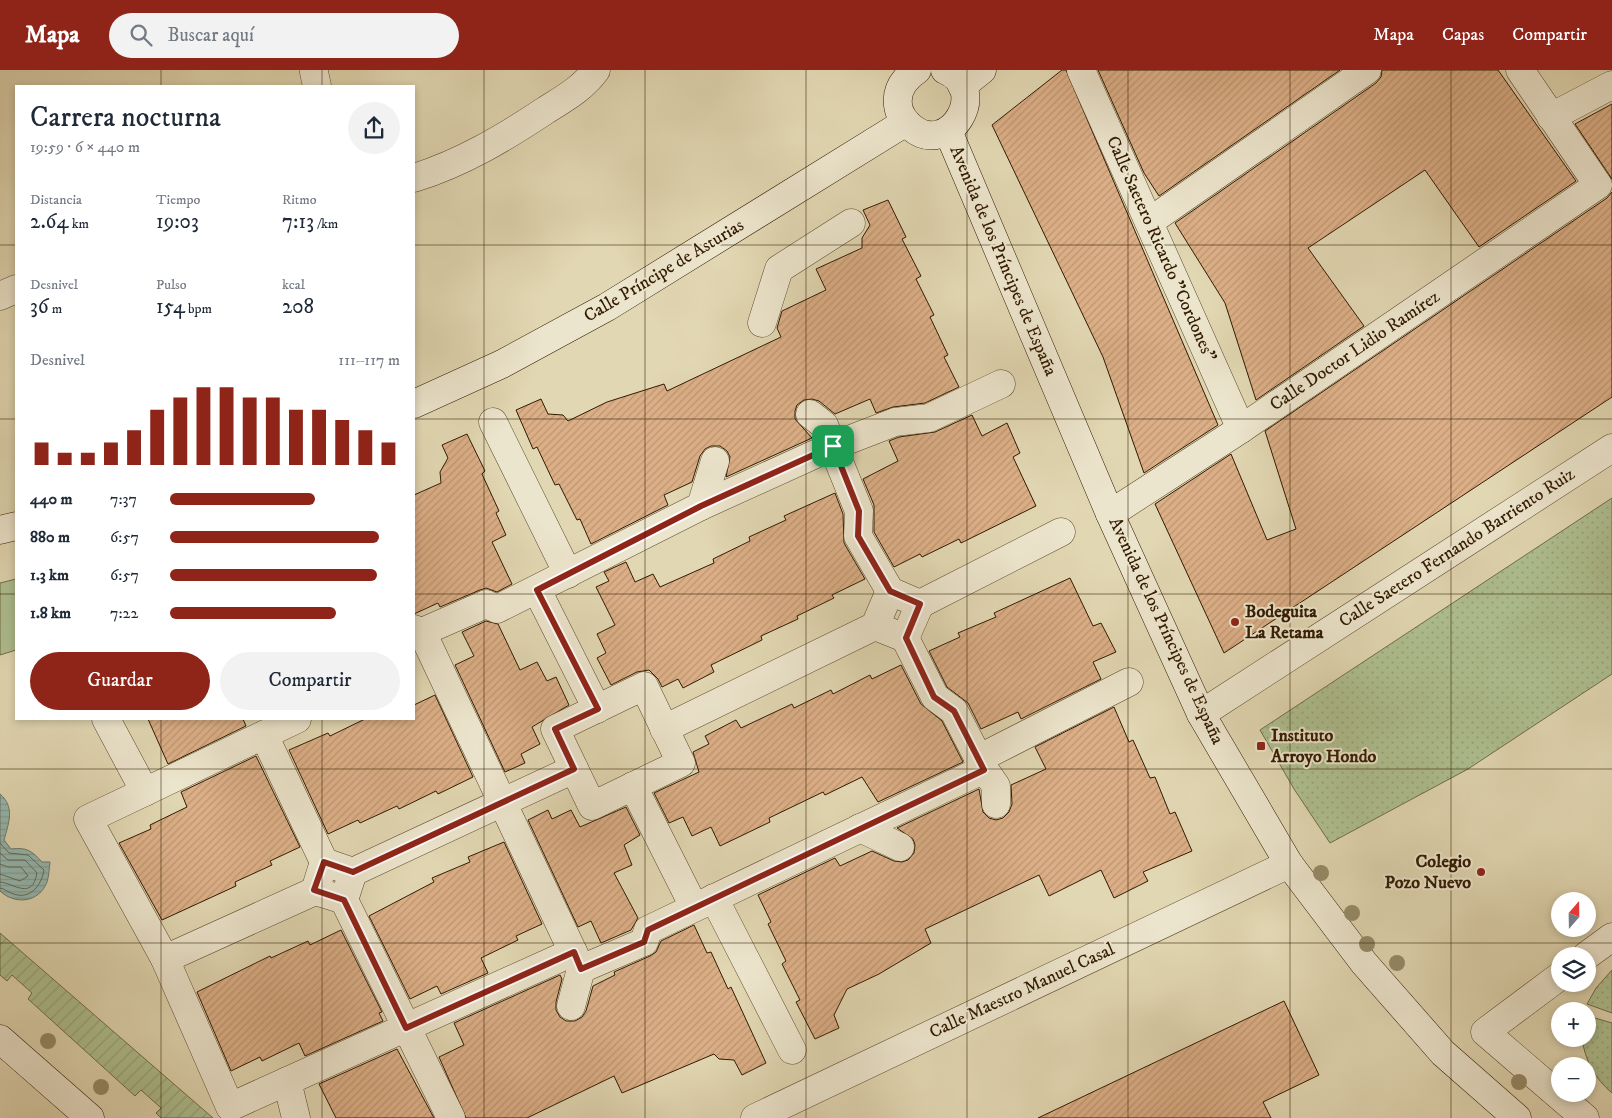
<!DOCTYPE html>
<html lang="es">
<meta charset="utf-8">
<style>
body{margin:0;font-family:"IM FELL DW Pica",serif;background:#f2f2f3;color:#1f2937;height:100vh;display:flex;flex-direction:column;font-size:19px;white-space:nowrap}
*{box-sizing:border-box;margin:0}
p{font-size:16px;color:#747a83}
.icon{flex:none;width:28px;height:28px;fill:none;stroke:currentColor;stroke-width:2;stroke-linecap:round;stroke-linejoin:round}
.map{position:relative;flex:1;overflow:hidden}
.drawer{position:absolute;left:15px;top:15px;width:400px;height:635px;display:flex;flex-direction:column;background:#fff;border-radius:0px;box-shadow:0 2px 8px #0003}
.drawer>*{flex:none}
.needle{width:32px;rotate:20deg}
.controls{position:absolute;left:1551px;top:822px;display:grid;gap:10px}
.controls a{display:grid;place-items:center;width:45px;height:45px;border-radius:50%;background:#fff;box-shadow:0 2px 8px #0003;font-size:25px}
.pin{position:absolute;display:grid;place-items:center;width:42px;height:42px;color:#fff;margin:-21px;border-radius:10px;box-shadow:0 2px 8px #0006}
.round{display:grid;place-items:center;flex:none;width:52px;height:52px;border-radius:26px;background:#f2f2f3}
.summary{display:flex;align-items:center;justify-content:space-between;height:85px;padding:0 15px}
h1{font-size:28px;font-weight:600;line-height:38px}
.metrics{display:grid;grid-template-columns:repeat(3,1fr);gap:8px;height:85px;padding:5px 15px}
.metrics div{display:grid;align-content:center}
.metrics b{font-size:21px;font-weight:600}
.metrics small{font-size:14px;font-weight:400}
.metrics p{font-size:14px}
.chart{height:140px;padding:10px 15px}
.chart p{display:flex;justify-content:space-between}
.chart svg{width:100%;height:90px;margin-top:5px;stroke:#8f2418;stroke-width:6}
.cta{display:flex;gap:10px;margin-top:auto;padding:10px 15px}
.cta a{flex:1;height:58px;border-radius:30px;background:#8f2418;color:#fff;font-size:20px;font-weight:600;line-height:58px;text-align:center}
.cta a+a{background:#f2f2f3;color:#1f2937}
ul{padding:0 15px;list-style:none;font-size:16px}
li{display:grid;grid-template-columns:80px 60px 1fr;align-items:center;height:38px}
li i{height:12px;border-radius:6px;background:#8f2418}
header{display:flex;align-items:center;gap:30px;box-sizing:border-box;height:70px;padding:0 25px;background:#8f2418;color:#fff}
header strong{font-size:24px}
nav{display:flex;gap:28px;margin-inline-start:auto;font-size:18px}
.search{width:350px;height:45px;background:#f2f2f3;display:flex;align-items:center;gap:12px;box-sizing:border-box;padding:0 18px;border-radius:28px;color:#747a83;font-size:19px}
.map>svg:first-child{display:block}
</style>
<header>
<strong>Mapa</strong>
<div class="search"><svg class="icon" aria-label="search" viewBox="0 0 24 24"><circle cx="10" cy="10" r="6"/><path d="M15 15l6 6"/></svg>Buscar aquí</div>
<nav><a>Mapa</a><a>Capas</a><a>Compartir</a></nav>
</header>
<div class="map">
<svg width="1612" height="1048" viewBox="0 0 1612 1048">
<defs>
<pattern id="grass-dots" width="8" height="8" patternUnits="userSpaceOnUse" patternTransform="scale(1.25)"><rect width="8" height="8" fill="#aebf90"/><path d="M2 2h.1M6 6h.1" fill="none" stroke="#96a47a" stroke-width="1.8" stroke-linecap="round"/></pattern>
<pattern id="garden-furrows" width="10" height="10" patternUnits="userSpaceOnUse" patternTransform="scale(1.25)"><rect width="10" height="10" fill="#aebf90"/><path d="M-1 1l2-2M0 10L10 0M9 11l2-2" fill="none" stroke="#96a47a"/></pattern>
<pattern id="water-rules" width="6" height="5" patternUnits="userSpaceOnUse" patternTransform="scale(1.25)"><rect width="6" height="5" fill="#95b9b1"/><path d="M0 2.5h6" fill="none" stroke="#819e96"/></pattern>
<pattern id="building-hatch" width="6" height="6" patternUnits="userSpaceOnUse" patternTransform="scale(1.25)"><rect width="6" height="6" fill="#dcaf87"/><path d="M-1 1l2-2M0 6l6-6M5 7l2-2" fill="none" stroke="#bd9673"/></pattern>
</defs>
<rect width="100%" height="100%" fill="#e1d7b2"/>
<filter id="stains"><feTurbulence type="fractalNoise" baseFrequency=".004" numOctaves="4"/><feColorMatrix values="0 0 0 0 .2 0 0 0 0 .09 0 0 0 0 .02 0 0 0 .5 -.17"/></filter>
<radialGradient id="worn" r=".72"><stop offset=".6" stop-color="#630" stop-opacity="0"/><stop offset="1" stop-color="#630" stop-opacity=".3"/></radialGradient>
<g fill="url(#grass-dots)" stroke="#706c48">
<polygon points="1612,428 1612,604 1468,699 1330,773 1294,719 1260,660"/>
<polygon points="1612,900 1612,943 1587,934 1596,918"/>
<path d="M1588,946L1612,953V1023C1595,1009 1585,990 1582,969H1588Z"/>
</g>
<polygon fill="url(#garden-furrows)" stroke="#706c48" points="0,863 213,1048 161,1048 156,1043 161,1038 141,1020 135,1026 28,929 32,923 12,905 7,911 0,905"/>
<polygon fill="#aebf90" stroke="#706c48" points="16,509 16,580 0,585 0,513"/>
<path fill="url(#water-rules)" stroke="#6d796a" d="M0,724C15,737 9,752 4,770L11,779C27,777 32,781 42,792H50C49,799 49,806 47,812C39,833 15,835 0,821Z"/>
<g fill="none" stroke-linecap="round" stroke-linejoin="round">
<g stroke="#636a58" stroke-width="1">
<path d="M0,773L9,783L28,785L44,800C41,817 29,831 11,823C6,821 5,819 0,818"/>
<path d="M0,783L8,790H25L37,803C32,831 14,813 0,812"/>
<polyline points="0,794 8,797 21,797 28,806 20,811 0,804"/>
</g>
</g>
<g fill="url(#building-hatch)" stroke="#311a00">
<polygon points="1062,0 1066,0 1218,355 1144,403 1103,287 992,55"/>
<polygon points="1098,0 1340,0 1159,126 1144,103"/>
<polygon points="1382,0 1498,0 1576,111 1479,177 1425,100 1308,178 1364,256 1256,330 1225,233 1175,153 1376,13 1381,7"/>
<polygon points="1612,34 1612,109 1575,54"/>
<polygon points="1612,122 1612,327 1224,583 1155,434 1231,384 1267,470 1296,459 1265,361 1607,128"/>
<polygon points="888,130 906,167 902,169 921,206 916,209 934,245 930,247 948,285 944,287 959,317 925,333 893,337 876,343 870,329 835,344 819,331 812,329 804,330 797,335 795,341 795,349 812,368 726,407 730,387 727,381 720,376 711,376 705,379 700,386 692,412 664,425 668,435 591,474 580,449 577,450 559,414 555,415 537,377 533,379 516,340 541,329 548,344 563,345 568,351 607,332 664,314 667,321 781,267 777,258 782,241 826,220 816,199 862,178 862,168 870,155 863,140"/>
<polygon points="972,345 982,366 1007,353 1020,383 1013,387 1036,436 961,473 959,469 922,487 920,484 894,497 874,462 874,435 863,409 898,391 889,371 899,367 935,362"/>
<polygon points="467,364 485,401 482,404 499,441 496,443 506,465 492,472 512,514 497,522 486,518 480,520 440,537 438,533 414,544 414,425 441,413 440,402 448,388 442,375"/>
<polygon points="835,423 843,444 844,473 865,509 832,525 834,528 797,546 798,549 761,566 762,570 711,595 714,602 683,618 678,609 662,617 658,609 649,600 637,602 611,615 597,588 606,583 597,564 615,555 596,517 609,511 604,502 626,492 635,512 653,504 660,517 714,493 713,489 750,471 749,467 786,450 784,446"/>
<polygon points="1070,508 1093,556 1101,553 1116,582 1093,592 1101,609 1021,649 1018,642 981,659 968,633 947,617 929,581 960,567 958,563 996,547 994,543"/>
<polygon points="486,551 498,554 520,600 537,592 547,611 556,607 569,635 532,657 540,674 521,684 525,693 505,702 455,595 474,586 462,562"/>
<polygon points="901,595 921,634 942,651 963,692 878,732 862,707 825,725 823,722 769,748 770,752 720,776 711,757 692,766 683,747 669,753 654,723 699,702 693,682 709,674 705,666 736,650 741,658 792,634 794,638 831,620 833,624 870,605 872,609"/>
<polygon points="435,625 473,707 438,724 436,721 399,739 397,736 360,753 358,750 328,764 289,680 328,663 330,666 365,649 414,649 414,635"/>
<polygon points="1114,637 1129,672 1133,670 1150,708 1155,707 1170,744 1175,742 1192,781 1143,802 1148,811 1114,828 1101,800 1049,826 1039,805 925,859 931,873 879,904 847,919 834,945 839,958 815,969 796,932 800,930 782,894 786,891 768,854 771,852 758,825 835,788 840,796 872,781 894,791 902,792 908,790 914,783 915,775 913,769 897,758 979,719 983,742 989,748 996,750 1003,748 1009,742 1012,734 1011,715 1046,699 1035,677"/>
<polygon points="148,649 243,649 246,656 168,694"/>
<polygon points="256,686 300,777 270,791 272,795 235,812 236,816 162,850 119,773 151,759 150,755 187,737 181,722"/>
<polygon points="626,737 640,765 624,775 632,795 614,803 638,848 631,860 601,873 591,851 578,857 528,750 548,740 552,749 571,740 580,757"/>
<polygon points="504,772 542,854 516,866 518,870 481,888 488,903 441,924 437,916 410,929 369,846 434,812 432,808 470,792 468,787"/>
<polygon points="694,855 707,883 711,882 728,919 731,917 766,993 742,1005 734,990 719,989 714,984 622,1023 614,1006 527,1048 466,1048 439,987 464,975 454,953 560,905 562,909 556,932 556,940 560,947 566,951 575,951 582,947 586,941 593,916 615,905 614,902 650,886 656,882 661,871"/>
<polygon points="341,860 382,942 379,943 383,951 305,986 299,973 262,991 260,987 231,1001 197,922 270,886 271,888 308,871 310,875"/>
<polygon points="1284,931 1319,1005 1263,1032 1271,1048 1038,1048"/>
<polygon points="397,979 434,1048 336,1048 319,1014"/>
</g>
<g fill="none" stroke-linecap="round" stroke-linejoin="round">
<g stroke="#5d492c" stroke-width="29">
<g id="street">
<polyline points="1081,0 1241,359"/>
<polyline points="314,2 317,16"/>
<polyline points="1551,47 1612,15"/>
<path d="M414,108C462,93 504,68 546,40C565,28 583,18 596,0"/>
<polyline points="1149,152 1367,0"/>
<polyline points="0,226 16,219"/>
<polyline points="762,253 779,199 851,153"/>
<polyline points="810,344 824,355 859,441 858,466 890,521"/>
<polyline points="493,352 568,504"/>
<polyline points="701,436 833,376 895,352 929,348 1001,314"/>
<polyline points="1110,444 1241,359 1598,115 1520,0"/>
<polyline points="537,520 597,639"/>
<polyline points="920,534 1061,462"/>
<polyline points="414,559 422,562 581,899 571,936"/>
<polyline points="422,562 486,534 497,539 701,436 715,391"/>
<polyline points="905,568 935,627 954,641 984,699 996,716 996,734"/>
<polygon points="644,616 681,693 592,736 555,659"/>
<polyline points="1201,644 1612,378"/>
<polyline points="106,649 145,722"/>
<polyline points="297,649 88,749 165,889 230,1037 573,882"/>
<polyline points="664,659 875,556 890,521 920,534 905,568 875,556"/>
<polyline points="264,665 324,792"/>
<polyline points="978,689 1129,612"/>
<polyline points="633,716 694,837"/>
<polyline points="860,758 900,777"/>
<polyline points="353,802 574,699"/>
<polyline points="714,828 792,980"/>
<polyline points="344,830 451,1048"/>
<polyline points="1586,886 1612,867"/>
<polyline points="165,889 315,821 344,830 353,802 324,792 315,821"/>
<polyline points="581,899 644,872 648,860 984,699"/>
<polyline points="1560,906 1485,962 1585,1048"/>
<polyline points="287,1011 296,1048"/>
<polyline points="755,1048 1289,794"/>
</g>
</g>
<g stroke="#311a00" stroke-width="29">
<g id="secondary">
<path d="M917,0C905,8 896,19 898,35C899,44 904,51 911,57C948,89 992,20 945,0"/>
<polyline points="962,16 982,0"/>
<polyline points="948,61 1110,444 1201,644 1289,794 1364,893 1443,983 1517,1048"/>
<polyline points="414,334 502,294 607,237 906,52"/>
<polyline points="0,460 16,456"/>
<polyline points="0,969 90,1048"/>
</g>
</g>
<use href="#street" stroke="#ece5cd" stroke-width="28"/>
<use href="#secondary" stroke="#ece5cd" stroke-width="28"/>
</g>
<g fill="#958b68">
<circle cx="1321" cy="803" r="8"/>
<circle cx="1352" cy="843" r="8"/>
<circle cx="1367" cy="874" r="8"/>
<circle cx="1397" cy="893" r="8"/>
<circle cx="48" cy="971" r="8"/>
<circle cx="1519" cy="1012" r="8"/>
<circle cx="101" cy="1017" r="8"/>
</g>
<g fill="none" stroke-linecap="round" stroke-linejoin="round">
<g stroke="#fff" stroke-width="10">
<polygon id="route" points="833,376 859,441 858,466 890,521 920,534 906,568 934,627 954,641 984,700 648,860 644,872 581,899 574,882 406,958 344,830 314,820 324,792 353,802 574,699 555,659 598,639 537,520 701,436"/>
</g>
<use href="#route" stroke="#8f2418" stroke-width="6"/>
</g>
<path fill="none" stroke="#311a00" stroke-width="1" stroke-opacity="0.55" d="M161,0V16M322,0V16M484,0V1048M645,0V1048M806,0V1048M967,0V1048M1128,0V1048M1290,0V1048M1451,0V1048M0,175H16M414,175H1612M0,349H16M414,349H1612M0,524H16M414,524H1612M161,649V1048M322,649V1048M0,699H1612M0,873H1612"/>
<g fill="#8f2418" stroke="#ece5cd" stroke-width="2">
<circle cx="1235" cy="552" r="5"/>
<rect x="1256" y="671" width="10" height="10" rx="2.5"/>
<circle cx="1481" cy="802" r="5"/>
</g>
<g text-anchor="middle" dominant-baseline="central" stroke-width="4" stroke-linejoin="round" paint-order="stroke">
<g font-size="18" fill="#311a00" stroke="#ece5cd">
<text transform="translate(1161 179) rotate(66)">Calle Saetero Ricardo "Cordones"</text>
<text transform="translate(1003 191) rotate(67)">Avenida de los Príncipes de España</text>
<text transform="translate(664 201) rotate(-31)">Calle Príncipe de Asturias</text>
<text transform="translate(1355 281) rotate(-34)">Calle Doctor Lidio Ramírez</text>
<text transform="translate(1457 478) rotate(-33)">Calle Saetero Fernando Barriento Ruiz</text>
<text transform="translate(1166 561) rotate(65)">Avenida de los Príncipes de España</text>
<text transform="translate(1022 921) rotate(-25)">Calle Maestro Manuel Casal</text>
</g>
<g font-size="18" font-weight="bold" fill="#311a00" stroke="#ece5cd" text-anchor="start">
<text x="1245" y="542">Bodeguita<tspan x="1245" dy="21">La Retama</tspan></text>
<text x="1271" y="666">Instituto<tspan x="1271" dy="21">Arroyo Hondo</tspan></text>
<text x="1471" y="792" text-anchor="end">Colegio<tspan x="1471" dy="21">Pozo Nuevo</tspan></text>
</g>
</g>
<rect width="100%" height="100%" filter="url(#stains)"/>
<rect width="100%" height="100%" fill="url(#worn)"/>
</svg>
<div class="controls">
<a><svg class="needle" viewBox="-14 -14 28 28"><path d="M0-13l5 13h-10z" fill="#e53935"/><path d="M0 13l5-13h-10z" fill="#747a83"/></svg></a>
<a><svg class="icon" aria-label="layers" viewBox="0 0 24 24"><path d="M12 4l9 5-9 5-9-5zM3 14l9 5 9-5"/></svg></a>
<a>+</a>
<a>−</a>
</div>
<div class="pin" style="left:833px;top:376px;background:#1e9e55"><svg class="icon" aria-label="arrive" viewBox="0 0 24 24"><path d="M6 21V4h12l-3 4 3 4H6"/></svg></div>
<section class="drawer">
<div class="summary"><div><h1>Carrera nocturna</h1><p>19:59 · 6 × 440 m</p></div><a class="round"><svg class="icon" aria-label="share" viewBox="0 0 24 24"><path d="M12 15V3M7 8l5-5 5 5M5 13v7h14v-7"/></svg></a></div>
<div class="metrics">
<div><p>Distancia</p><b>2.64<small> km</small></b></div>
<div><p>Tiempo</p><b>19:03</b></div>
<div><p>Ritmo</p><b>7:13<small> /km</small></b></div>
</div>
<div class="metrics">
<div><p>Desnivel</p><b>36<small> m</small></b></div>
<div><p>Pulso</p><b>154<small> bpm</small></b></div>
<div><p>kcal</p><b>208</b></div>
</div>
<div class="chart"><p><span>Desnivel</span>111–117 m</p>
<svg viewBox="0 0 160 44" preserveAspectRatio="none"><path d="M5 44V33M15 44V38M25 44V38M35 44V33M45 44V27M55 44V17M65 44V11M75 44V6M85 44V6M95 44V11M105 44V11M115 44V17M125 44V17M135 44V22M145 44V27M155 44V33"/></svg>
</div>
<ul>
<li><b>440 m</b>7:37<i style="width:63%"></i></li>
<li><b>880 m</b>6:57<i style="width:91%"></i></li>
<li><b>1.3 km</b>6:57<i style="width:90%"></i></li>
<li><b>1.8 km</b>7:22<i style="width:72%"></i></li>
</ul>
<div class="cta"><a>Guardar</a><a>Compartir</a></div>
</section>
</div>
